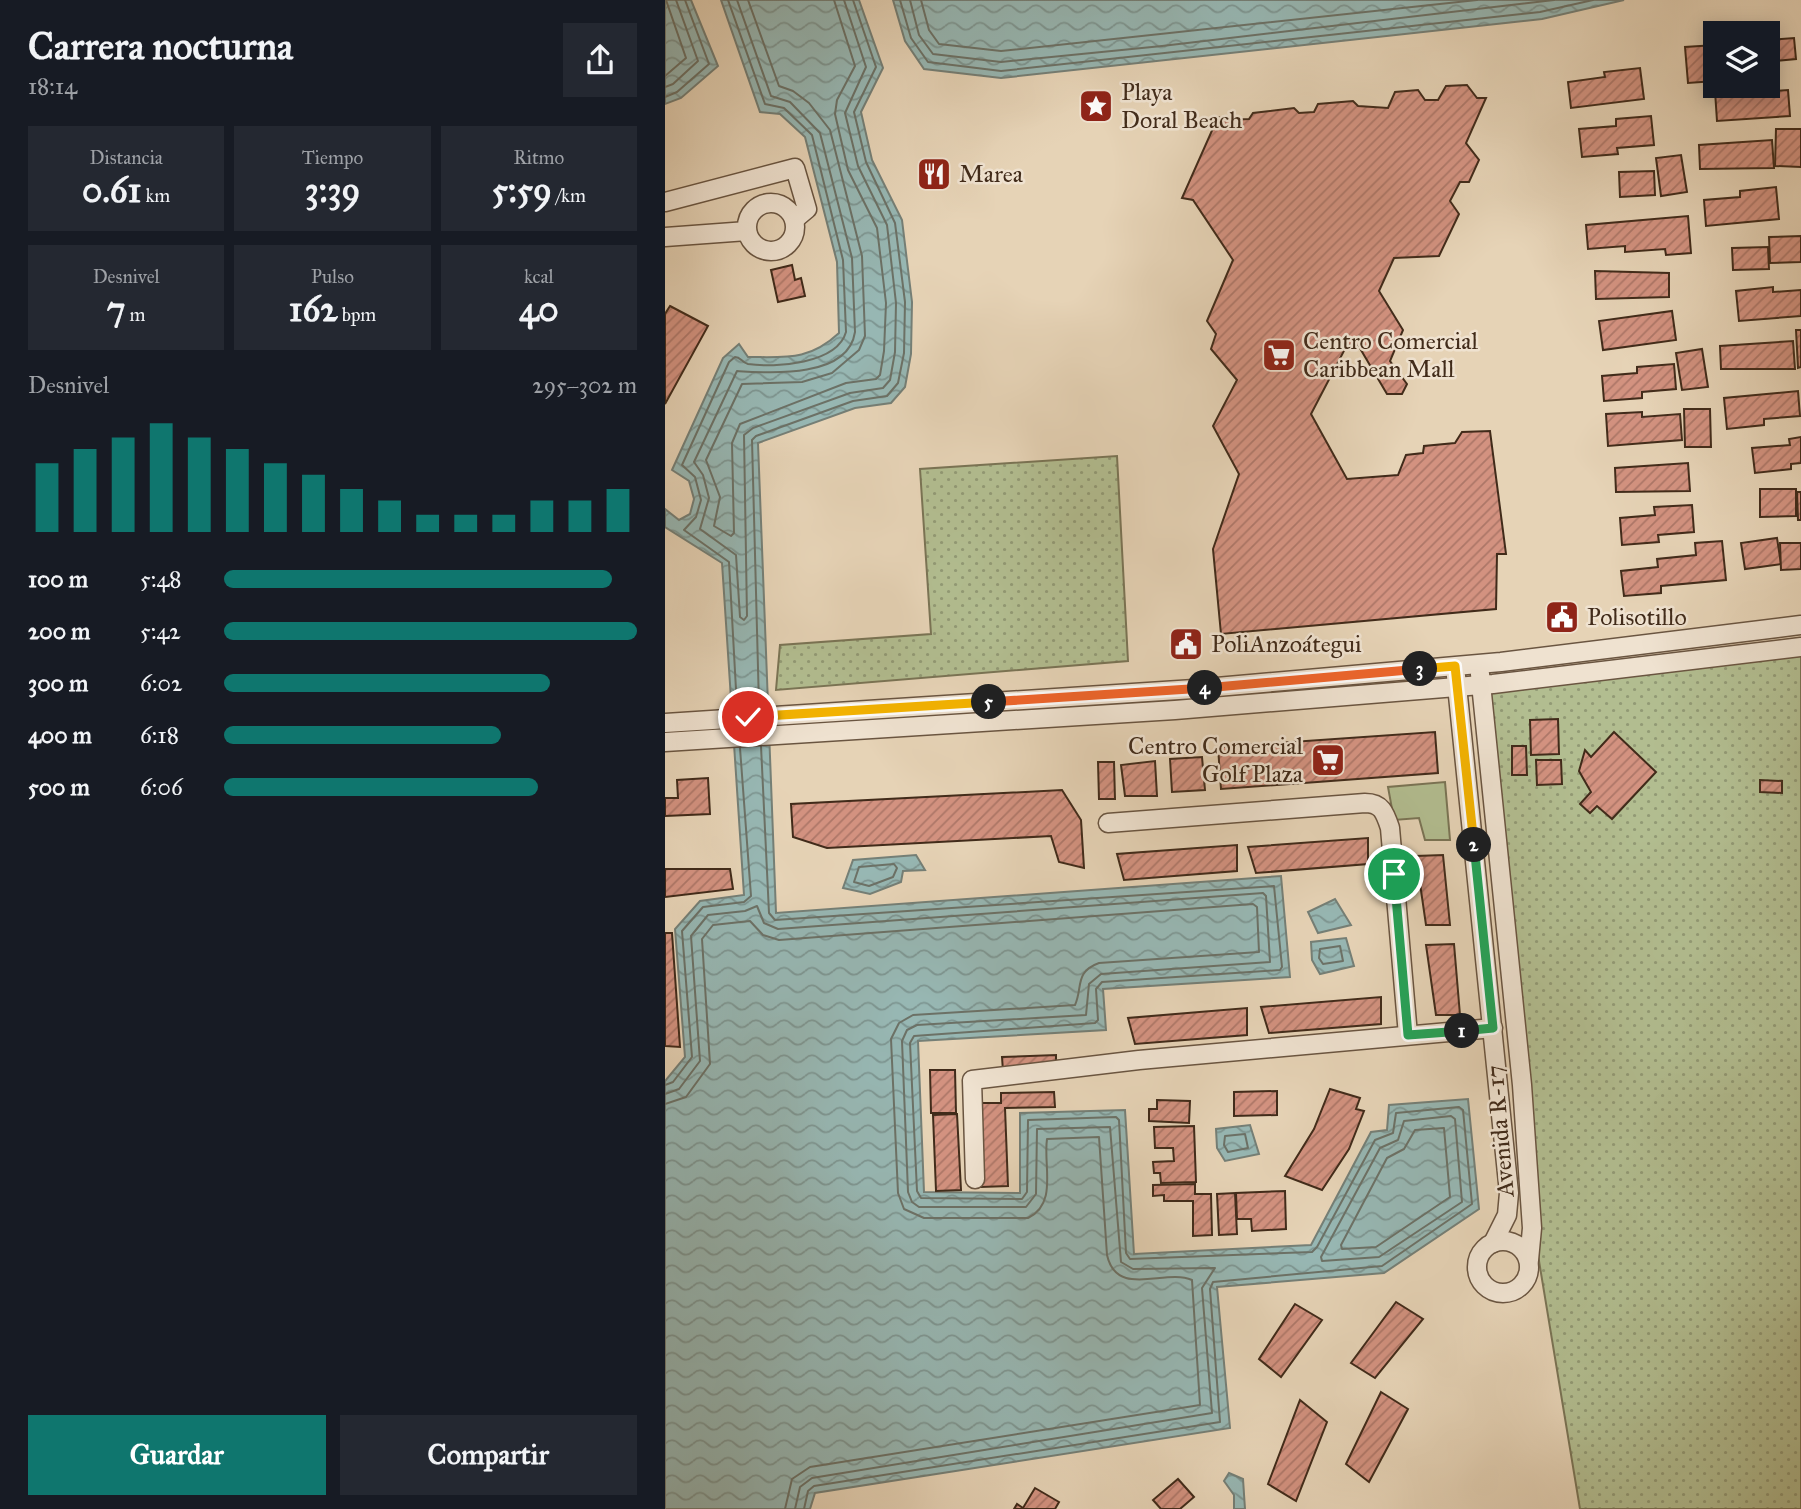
<!DOCTYPE html>
<html lang="es">
<meta charset="utf-8">
<style>
body{margin:0;font-family:"IM FELL Great Primer",serif;background:#242831;color:#f1f3f6;height:100vh;display:flex;flex-direction:column;font-size:26px;white-space:nowrap}
*{box-sizing:border-box;margin:0}
p{font-size:23px;color:#9ea1a6}
.icon{flex:none;width:38px;height:38px;fill:none;stroke:currentColor;stroke-width:2;stroke-linecap:round;stroke-linejoin:round}
.map{position:relative;flex:1;overflow:hidden}
.drawer{display:flex;flex-direction:column;background:#171b24;width:665px}
.drawer>*{flex:none}
.fabs{position:absolute;left:1038px;top:21px;display:grid;gap:14px}
.fabs a{display:grid;place-items:center;width:77px;height:77px;border-radius:0px;background:#171b24;box-shadow:0 4px 18px #0003;font-size:35px}
.pin{position:absolute;display:grid;place-items:center;width:60px;height:60px;color:#fff;margin:-30px;border:4px solid #fff;border-radius:50%;box-shadow:0 2px 7px #0007}
.km{position:absolute;width:35px;height:35px;margin:-18px;border-radius:50%;background:#222;color:#fff;font-size:19px;line-height:35px;text-align:center}
.round{display:grid;place-items:center;flex:none;width:74px;height:74px;border-radius:0px;background:#242831}
.head{display:flex;align-items:center;justify-content:space-between;height:119px;padding:0 28px}
h1{font-size:38px;font-weight:700;line-height:52px}
.metrics{display:grid;grid-template-columns:repeat(3,1fr);gap:10px;height:119px;padding:7px 28px}
.metrics div{display:grid;align-content:center;border-radius:0px;background:#242831;text-align:center}
.metrics b{font-size:35px;font-weight:700}
.metrics small{font-size:19px;font-weight:400}
.metrics p{font-size:19px}
.chart{height:196px;padding:14px 28px}
.chart p{display:flex;justify-content:space-between}
.chart svg{width:100%;height:126px;margin-top:7px;stroke:#0f766e;stroke-width:6}
.primary-button{display:flex;gap:14px;margin-top:auto;padding:14px 28px}
.primary-button a{flex:1;height:80px;border-radius:0px;background:#0f766e;color:#fff;font-size:28px;font-weight:700;line-height:80px;text-align:center}
.primary-button a+a{background:#242831;color:#f1f3f6}
ul{padding:0 28px;list-style:none;font-size:23px}
li{display:grid;grid-template-columns:112px 84px 1fr;align-items:center;height:52px}
li i{height:18px;border-radius:9px;background:#0f766e}
main{display:flex;flex:1;min-height:0}
.map>svg:first-child{display:block}
</style>
<main>
<section class="drawer">
<div class="head"><div><h1>Carrera nocturna</h1><p>18:14</p></div><a class="round"><svg class="icon" aria-label="share" viewBox="0 0 24 24"><path d="M12 15V3M7 8l5-5 5 5M5 13v7h14v-7"/></svg></a></div>
<div class="metrics">
<div><p>Distancia</p><b>0.61<small> km</small></b></div>
<div><p>Tiempo</p><b>3:39</b></div>
<div><p>Ritmo</p><b>5:59<small> /km</small></b></div>
</div>
<div class="metrics">
<div><p>Desnivel</p><b>7<small> m</small></b></div>
<div><p>Pulso</p><b>162<small> bpm</small></b></div>
<div><p>kcal</p><b>40</b></div>
</div>
<div class="chart"><p><span>Desnivel</span>295–302 m</p>
<svg viewBox="0 0 160 44" preserveAspectRatio="none"><path d="M5 44V20M15 44V15M25 44V11M35 44V6M45 44V11M55 44V15M65 44V20M75 44V24M85 44V29M95 44V33M105 44V38M115 44V38M125 44V38M135 44V33M145 44V33M155 44V29"/></svg>
</div>
<ul>
<li><b>100 m</b>5:48<i style="width:94%"></i></li>
<li><b>200 m</b>5:42<i style="width:100%"></i></li>
<li><b>300 m</b>6:02<i style="width:79%"></i></li>
<li><b>400 m</b>6:18<i style="width:67%"></i></li>
<li><b>500 m</b>6:06<i style="width:76%"></i></li>
</ul>
<div class="primary-button"><a>Guardar</a><a>Compartir</a></div>
</section>
<div class="map">
<svg width="1136" height="1509" viewBox="0 0 1136 1509">
<defs>
<pattern id="grass-dots" width="8" height="8" patternUnits="userSpaceOnUse" patternTransform="scale(1.75)"><rect width="8" height="8" fill="#b2bd90"/><path d="M2 2h.1M6 6h.1" fill="none" stroke="#929a75" stroke-width="1.8" stroke-linecap="round"/></pattern>
<pattern id="water-waves" width="16" height="10" patternUnits="userSpaceOnUse" patternTransform="scale(1.75)"><rect width="16" height="10" fill="#97b7b3"/><path d="M0 5q4-4 8 0t8 0" fill="none" stroke="#7d9591"/></pattern>
<pattern id="building-hatch" width="6" height="6" patternUnits="userSpaceOnUse" patternTransform="scale(1.75)"><rect width="6" height="6" fill="#d39280"/><path d="M-1 1l2-2M0 6l6-6M5 7l2-2" fill="none" stroke="#ad7768"/></pattern>
</defs>
<rect width="100%" height="100%" fill="#e6d3b6"/>
<filter id="stains"><feTurbulence type="fractalNoise" baseFrequency=".00286" numOctaves="4"/><feColorMatrix values="0 0 0 0 .2 0 0 0 0 .09 0 0 0 0 .02 0 0 0 .5 -.17"/></filter>
<radialGradient id="worn" r=".72"><stop offset=".6" stop-color="#630" stop-opacity="0"/><stop offset="1" stop-color="#630" stop-opacity=".3"/></radialGradient>
<g fill="url(#grass-dots)" stroke="#7a7455" stroke-width="2">
<polygon points="452,456 463,661 111,690 115,645 266,634 255,469"/>
<polygon points="1136,647 1136,1509 915,1509 873,1255 816,685"/>
</g>
<polygon fill="#b2bd90" stroke="#7a7455" stroke-width="2" points="780,782 785,840 760,840 754,818 729,820 723,787"/>
<g fill="url(#water-waves)" stroke="#757f76" stroke-width="2">
<polygon points="0,0 26,0 53,66 16,98 0,104"/>
<path d="M56,0H194L218,68L196,112L207,160L237,220L247,302L246,354L240,387L226,403L190,408L93,443L111,913L616,876L625,977L438,989L441,1030L253,1041L259,1192L355,1193V1113L460,1110L469,1254L646,1245L706,1132L722,1130L724,1105L803,1099L814,1209L719,1273L552,1287L565,1428L150,1493L145,1509H0V1081L20,1057L10,929L35,901L79,895L57,563L0,527V509L14,520L25,514L29,499L24,481L7,470L58,358L74,344L83,357C121,357 144,361 174,333L172,262L140,137L115,114L95,112Z"/>
<polygon points="228,0 959,0 877,19 336,78 259,69 240,41"/>
<polygon points="251,855 260,870 238,871 236,882 205,894 178,888 188,860"/>
<polygon points="670,899 686,925 653,933 643,912"/>
<polygon points="681,938 689,966 655,974 647,960 646,942"/>
<polygon points="585,1125 594,1154 560,1161 552,1148 551,1129"/>
<polygon points="564,1473 578,1479 580,1509 569,1509 569,1495 559,1481"/>
</g>
<g fill="none" stroke-linecap="round" stroke-linejoin="round">
<g stroke="#6c7166" stroke-width="2">
<path d="M63,0L100,104L119,108L147,135L178,260L181,332C172,364 110,368 83,364C76,362 76,357 70,357L64,362L17,465L30,477L36,500L31,517L19,530L64,562L72,708"/>
<path d="M72,0L106,96L125,102L155,133L187,258L190,332C183,379 104,373 72,371L29,462L38,475L44,498L35,529L71,555L75,617L79,620L82,616L79,435L88,428L185,393L218,388L225,380L230,352L231,303L222,225L193,166L180,113L201,67L179,0"/>
<polyline points="83,0 114,86 128,91 144,103 165,130 197,256 200,336 194,350 167,373 137,382 77,384 41,460 55,497 49,526 66,536 69,533 67,443 75,424 181,383 211,379 215,375 219,351 221,303 212,228 183,170 170,114 172,100 190,66 169,0"/>
<polyline points="235,0 246,38 263,62 336,71 875,12 928,0"/>
<polyline points="245,0 254,35 268,54 336,62 497,46 889,0"/>
<polyline points="256,0 264,30 274,44 336,51 812,0"/>
<polyline points="0,76 21,58 1,0"/>
<polyline points="0,87 8,84 33,61 11,0"/>
<polyline points="0,97 12,92 44,64 20,0"/>
<polyline points="94,706 87,440 91,436 188,401 222,396 233,383 239,353 240,302 230,223 201,162 189,112 211,67 188,0"/>
<polyline points="96,746 104,913 110,920 609,886 617,967 615,970 437,982 431,989 433,1020 430,1023 249,1036 245,1043 252,1191 256,1198 357,1199 362,1192 363,1120 451,1117 454,1120 461,1253 465,1259 647,1252 652,1247 710,1140 728,1133 731,1113 794,1107 798,1110 807,1204 717,1266 548,1282 545,1289 555,1422 149,1486 143,1491 139,1509"/>
<polygon points="229,864 232,868 228,877 204,886 189,882 194,867"/>
<polygon points="675,946 678,961 658,964 654,958 655,949"/>
<polyline points="0,1085 8,1082 27,1057 17,931 38,907 79,902 86,896 75,748"/>
<polyline points="0,1094 14,1089 35,1061 26,936 43,915 80,911 92,906 99,923 113,929 598,893 601,896 605,962 436,974 424,984 421,1015 252,1025 242,1030 237,1041 243,1192 247,1202 254,1207 361,1207 371,1194 372,1129 445,1127 456,1262 468,1269 550,1268 537,1288 547,1413 147,1478 135,1487 130,1509"/>
<path d="M0,1104L21,1097L45,1064L37,939L48,925L85,921L98,935L114,940L588,904L592,907L594,952L434,963C409,972 418,988 410,1005L248,1015L234,1023L226,1039L233,1193L239,1209L259,1218H363C393,1204 378,1165 382,1139L434,1137L442,1255C452,1299 500,1268 527,1280L535,1405L145,1467L127,1479L120,1509"/>
<polygon points="786,1116 790,1119 797,1202 714,1257 657,1261 656,1257 715,1148 733,1140 739,1121"/>
<polygon points="779,1128 785,1197 711,1247 677,1249 676,1245 722,1158 739,1149 750,1130"/>
<polygon points="580,1134 583,1148 563,1152 559,1145 560,1136"/>
</g>
</g>
<g fill="url(#building-hatch)" stroke="#412b1a" stroke-width="2">
<polygon points="1129,38 1131,59 1102,62 1102,40"/>
<polygon points="1050,45 1050,81 1023,83 1020,47"/>
<polygon points="975,68 979,99 906,108 903,82 940,77 939,72"/>
<polygon points="802,85 812,98 821,98 801,143 814,160 804,182 795,182 785,201 794,214 774,256 729,258 714,291 738,330 725,361 742,384 737,394 722,394 693,345 682,345 646,414 682,479 733,475 741,455 758,453 759,446 790,443 797,432 825,431 841,554 832,554 831,609 556,634 548,549 574,474 548,426 572,380 546,349 551,334 542,321 568,260 528,200 517,198 553,117 563,120 584,119 588,113 629,108 634,113 649,112 653,104 688,101 693,106 723,108 730,92 753,90 760,100 773,100 781,86"/>
<polygon points="1086,88 1086,93 1123,90 1125,116 1052,121 1050,91"/>
<polygon points="986,116 989,145 952,148 953,154 917,157 914,129 951,126 951,119"/>
<polygon points="1111,129 1136,129 1136,167 1110,166"/>
<polygon points="1107,140 1109,168 1035,169 1034,145"/>
<polygon points="1016,155 1022,192 996,196 991,158"/>
<polygon points="989,171 990,195 955,197 954,172"/>
<polygon points="1111,187 1114,219 1041,226 1039,200 1075,197 1075,191"/>
<polygon points="1023,216 1026,253 1001,255 1000,249 960,252 960,246 923,249 921,225"/>
<polygon points="1136,236 1136,262 1105,263 1104,237"/>
<polygon points="1103,247 1104,269 1068,270 1067,248"/>
<polygon points="127,265 130,280 136,278 140,296 113,302 106,270"/>
<polygon points="930,271 1004,273 1004,297 931,299"/>
<polygon points="1108,287 1108,292 1136,290 1136,316 1074,321 1071,291"/>
<polygon points="5,306 43,326 0,404 0,314"/>
<polygon points="1007,311 1011,340 938,350 934,321"/>
<polygon points="1131,330 1136,330 1136,367 1133,368"/>
<polygon points="1128,341 1130,369 1056,369 1055,346"/>
<polygon points="1037,349 1043,387 1017,390 1011,353"/>
<polygon points="1009,364 1011,389 977,392 977,398 939,401 937,376 972,373 972,367"/>
<polygon points="1133,391 1135,416 1099,419 1099,425 1062,429 1059,398"/>
<polygon points="1019,409 1045,409 1046,447 1020,447"/>
<polygon points="977,412 977,417 1015,414 1017,440 943,446 941,414"/>
<polygon points="1136,437 1136,463 1126,464 1126,469 1090,473 1087,448 1125,445 1124,439"/>
<polygon points="1023,463 1025,491 951,492 950,468"/>
<polygon points="1095,489 1131,489 1131,516 1095,517"/>
<polygon points="1132,492 1136,492 1136,520 1133,520"/>
<polygon points="1027,505 1029,532 993,535 994,542 957,545 955,518 990,515 989,507"/>
<polygon points="1112,538 1116,564 1080,569 1076,543"/>
<polygon points="1057,541 1061,580 996,586 996,593 959,596 956,571 993,567 992,559 1031,555 1030,543"/>
<polygon points="1115,543 1136,543 1136,569 1116,570"/>
<polygon points="888,608 905,609 905,629 888,629"/>
<polygon points="893,719 894,754 866,755 865,720"/>
<polygon points="770,732 773,773 556,789 553,747"/>
<polygon points="949,732 991,772 947,819 932,806 925,813 915,804 926,792 914,771 920,750 926,757"/>
<polygon points="847,746 861,746 862,775 847,775"/>
<polygon points="537,757 540,790 507,792 505,759"/>
<polygon points="871,760 896,760 897,784 872,785"/>
<polygon points="490,761 492,796 460,796 456,765"/>
<polygon points="433,762 449,762 450,799 434,799"/>
<polygon points="43,778 45,814 0,816 0,798 13,798 12,780"/>
<polygon points="1095,780 1117,781 1117,793 1095,792"/>
<polygon points="397,790 416,820 419,868 394,862 386,836 162,848 128,837 126,804"/>
<polygon points="703,838 703,864 591,873 583,847"/>
<polygon points="572,845 572,871 459,880 452,854"/>
<polygon points="778,855 785,925 761,925 751,856"/>
<polygon points="0,869 65,869 68,889 0,897"/>
<polygon points="0,933 7,933 15,1047 0,1046"/>
<polygon points="789,944 795,1015 771,1015 761,945"/>
<polygon points="716,997 716,1024 604,1033 596,1007"/>
<polygon points="582,1008 582,1035 470,1044 463,1018"/>
<polygon points="391,1055 391,1070 338,1071 337,1057"/>
<polygon points="265,1070 290,1070 291,1113 266,1113"/>
<polygon points="665,1089 695,1098 691,1109 699,1111 684,1149 657,1190 620,1176 649,1129"/>
<polygon points="612,1091 612,1115 569,1116 569,1092"/>
<polygon points="389,1092 390,1107 340,1108 343,1186 316,1187 313,1103 336,1103 336,1093"/>
<polygon points="492,1100 525,1101 524,1123 484,1121 484,1109 492,1109"/>
<polygon points="292,1114 296,1190 271,1191 268,1115"/>
<polygon points="529,1126 531,1182 496,1183 495,1173 489,1173 488,1162 509,1161 508,1148 490,1148 489,1127"/>
<polygon points="530,1184 530,1194 546,1194 547,1235 528,1236 528,1201 499,1201 499,1195 488,1196 488,1185"/>
<polygon points="620,1191 621,1229 587,1231 586,1219 572,1219 571,1193"/>
<polygon points="570,1193 572,1234 554,1235 552,1194"/>
<polygon points="731,1302 758,1319 710,1378 686,1363"/>
<polygon points="630,1304 657,1320 616,1377 594,1359"/>
<polygon points="716,1392 743,1409 704,1482 681,1464"/>
<polygon points="635,1400 662,1422 631,1501 603,1484"/>
<polygon points="513,1479 529,1497 515,1509 496,1509 488,1500"/>
<polygon points="370,1488 394,1502 390,1509 349,1509 352,1504 358,1508"/>
</g>
<g fill="none" stroke-linecap="round" stroke-linejoin="round">
<g stroke="#6a5541" stroke-width="21">
<g id="minor">
<polyline points="0,202 130,168 142,209 130,219"/>
<circle cx="106" cy="227" r="24"/>
<polyline points="0,237 82,231"/>
<polyline points="815,674 857,1085 867,1228 864,1260"/>
<polyline points="791,676 844,1193 842,1215 828,1243"/>
<polyline points="0,723 529,689 836,662 1136,625"/>
<polyline points="0,742 510,710 828,684 1136,647"/>
<path d="M443,823L700,803C717,803 720,813 725,828L743,1035"/>
<polyline points="310,1179 307,1080 474,1060 828,1028"/>
<circle cx="838" cy="1267" r="26"/>
</g>
</g>
<use href="#minor" stroke="#efe2d0" stroke-width="18"/>
</g>
<g fill="none" stroke-linecap="round" stroke-linejoin="round">
<g stroke="#fff" stroke-width="14">
<polyline id="split-1" points="729,874 743,1035 797,1031"/>
</g>
<g stroke="#fff" stroke-width="14">
<polyline id="split-2" points="797,1031 828,1028 809,845"/>
</g>
<g stroke="#fff" stroke-width="14">
<polyline id="split-3" points="755,669 790,666 809,845"/>
</g>
<g stroke="#fff" stroke-width="14">
<polyline id="split-4" points="540,688 755,669"/>
</g>
<g stroke="#fff" stroke-width="14">
<polyline id="split-5" points="324,702 540,688"/>
</g>
<g stroke="#fff" stroke-width="14">
<polyline id="split-6" points="83,717 324,702"/>
</g>
<use href="#split-1" stroke="#22a559" stroke-width="9"/>
<use href="#split-2" stroke="#22a559" stroke-width="9"/>
<use href="#split-3" stroke="#f5b400" stroke-width="9"/>
<use href="#split-4" stroke="#f0652b" stroke-width="9"/>
<use href="#split-5" stroke="#f0652b" stroke-width="9"/>
<use href="#split-6" stroke="#f5b400" stroke-width="9"/>
</g>
<defs>
<g id="sight-square" transform="scale(1.75)"><rect x="-9" y="-9" width="18" height="18" rx="4" fill="#8f2418" stroke="#efe2d0"/><path d="M0-6L1.8-2.2L6-1.7L2.9 1.2L3.7 5.4L0 3.3L-3.7 5.4L-2.9 1.2L-6-1.7L-1.8-2.2Z" fill="#fff"/></g>
<g id="restaurant-square" transform="scale(1.75)"><rect x="-9" y="-9" width="18" height="18" rx="4" fill="#8f2418" stroke="#efe2d0"/><path d="M-5-6h1v4h1v-4h1v4h1v-4h1v5L-1.5 .5V6h-2V.5L-5-1ZM5-6V6H3V1.5H1.5Q1.5-4 5-6Z" fill="#fff"/></g>
<g id="supermarket-square" transform="scale(1.75)"><rect x="-9" y="-9" width="18" height="18" rx="4" fill="#8f2418" stroke="#efe2d0"/><path d="M-6-5.5h2.5l.6 2H6L4.5 2H-2.5L-4.4-4H-6ZM-1.5 3.2a1.3 1.3 0 1 0 .1 0ZM3 3.2a1.3 1.3 0 1 0 .1 0Z" fill="#fff"/></g>
<g id="civic-square" transform="scale(1.75)"><rect x="-9" y="-9" width="18" height="18" rx="4" fill="#8f2418" stroke="#efe2d0"/><path d="M-.6-6.5H3V-4.5H.6V-3L4-1V1h2V6H-6V1h2V-1L-.6-3ZM-1.2 2.5V6h2.4V2.5Z" fill="#fff"/></g>
</defs>
<g fill-rule="evenodd">
<use href="#sight-square" x="431" y="106"/>
<use href="#restaurant-square" x="269" y="174"/>
<use href="#supermarket-square" x="614" y="355"/>
<use href="#civic-square" x="897" y="617"/>
<use href="#civic-square" x="521" y="644"/>
<use href="#supermarket-square" x="663" y="760"/>
</g>
<g text-anchor="middle" dominant-baseline="central" stroke-width="5" stroke-linejoin="round" paint-order="stroke">
<g font-size="24" fill="#412b1a" stroke="#efe2d0" text-anchor="start">
<text x="456" y="92">Playa<tspan x="456" dy="28">Doral Beach</tspan></text>
<text x="294" y="174">Marea</text>
<text x="638" y="341">Centro Comercial<tspan x="638" dy="28">Caribbean Mall</tspan></text>
<text x="922" y="617">Polisotillo</text>
<text x="546" y="644">PoliAnzoátegui</text>
<text x="638" y="746" text-anchor="end">Centro Comercial<tspan x="638" dy="28">Golf Plaza</tspan></text>
</g>
<g font-size="24" fill="#412b1a" stroke="#efe2d0">
<text transform="translate(835 1131) rotate(-95)">Avenida R-17</text>
</g>
</g>
<rect width="100%" height="100%" filter="url(#stains)"/>
<rect width="100%" height="100%" fill="url(#worn)"/>
</svg>
<div class="fabs">
<a><svg class="icon" aria-label="layers" viewBox="0 0 24 24"><path d="M12 4l9 5-9 5-9-5zM3 14l9 5 9-5"/></svg></a>
</div>
<div class="pin" style="left:729px;top:874px;background:#1e9e55"><svg class="icon" aria-label="arrive" viewBox="0 0 24 24"><path d="M6 21V4h12l-3 4 3 4H6"/></svg></div>
<div class="pin" style="left:83px;top:717px;background:#d93025"><svg class="icon" aria-label="check" viewBox="0 0 24 24"><path d="M5 12l5 5 9-10"/></svg></div>
<b class="km" style="left:797px;top:1031px">1</b>
<b class="km" style="left:809px;top:845px">2</b>
<b class="km" style="left:755px;top:669px">3</b>
<b class="km" style="left:540px;top:688px">4</b>
<b class="km" style="left:324px;top:702px">5</b>
</div>
</main>
